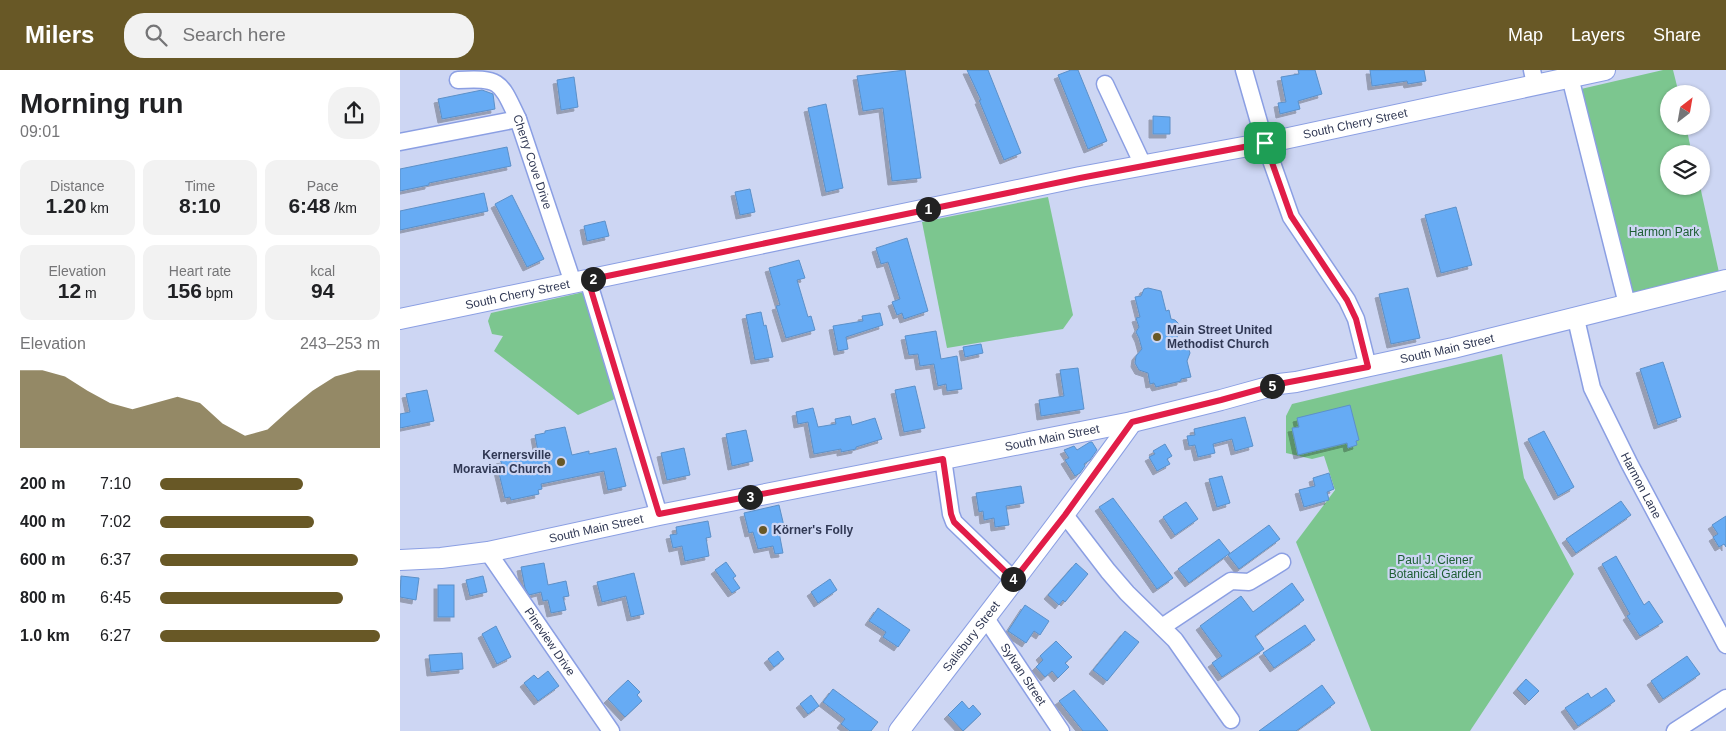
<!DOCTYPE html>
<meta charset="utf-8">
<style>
body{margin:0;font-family:Arial,sans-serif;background:#f2f2f2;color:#202124;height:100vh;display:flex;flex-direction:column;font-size:19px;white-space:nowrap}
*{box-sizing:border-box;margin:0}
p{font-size:16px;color:#757577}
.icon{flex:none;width:28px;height:28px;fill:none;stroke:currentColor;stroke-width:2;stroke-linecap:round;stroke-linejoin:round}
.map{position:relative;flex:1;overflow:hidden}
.drawer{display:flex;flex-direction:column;background:#fff;width:400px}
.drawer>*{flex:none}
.needle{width:32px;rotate:31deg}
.controls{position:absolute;left:1260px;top:15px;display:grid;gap:10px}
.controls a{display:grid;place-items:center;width:50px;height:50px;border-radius:50%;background:#fff;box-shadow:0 1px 4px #0004;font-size:25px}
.pin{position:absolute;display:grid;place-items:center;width:42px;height:42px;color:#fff;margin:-21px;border-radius:10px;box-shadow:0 2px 8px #0006}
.km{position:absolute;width:25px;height:25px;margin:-12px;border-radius:50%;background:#222;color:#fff;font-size:14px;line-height:25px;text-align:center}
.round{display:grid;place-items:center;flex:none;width:52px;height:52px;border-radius:20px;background:#f2f2f2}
.head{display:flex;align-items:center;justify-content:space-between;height:85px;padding:0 20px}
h1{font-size:28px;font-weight:600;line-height:38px}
.stats{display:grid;grid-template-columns:repeat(3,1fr);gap:8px;height:85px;padding:5px 20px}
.stats div{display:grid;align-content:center;border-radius:12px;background:#f2f2f2;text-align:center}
.stats b{font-size:21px;font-weight:600}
.stats small{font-size:14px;font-weight:400}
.stats p{font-size:14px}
.chart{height:140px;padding:10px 20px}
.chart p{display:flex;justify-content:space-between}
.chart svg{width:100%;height:90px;margin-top:5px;fill:#685826;opacity:.7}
ul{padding:0 20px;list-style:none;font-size:16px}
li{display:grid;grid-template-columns:80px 60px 1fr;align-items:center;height:38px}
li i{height:12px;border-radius:6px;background:#685826}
header{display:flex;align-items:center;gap:30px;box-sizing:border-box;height:70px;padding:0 25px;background:#685826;color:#fff}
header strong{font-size:24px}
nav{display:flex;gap:28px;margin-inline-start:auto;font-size:18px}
.search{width:350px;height:45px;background:#f2f2f2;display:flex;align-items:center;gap:12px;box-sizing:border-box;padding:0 18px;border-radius:20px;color:#757577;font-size:19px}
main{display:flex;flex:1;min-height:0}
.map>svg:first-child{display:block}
</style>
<header>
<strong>Milers</strong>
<div class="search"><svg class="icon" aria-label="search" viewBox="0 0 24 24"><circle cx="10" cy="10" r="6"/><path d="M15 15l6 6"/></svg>Search here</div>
<nav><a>Map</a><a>Layers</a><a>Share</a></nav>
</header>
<main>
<section class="drawer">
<div class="head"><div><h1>Morning run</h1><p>09:01</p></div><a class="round"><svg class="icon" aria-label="share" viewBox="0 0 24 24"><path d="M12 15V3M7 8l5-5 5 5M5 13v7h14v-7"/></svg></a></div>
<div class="stats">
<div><p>Distance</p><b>1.20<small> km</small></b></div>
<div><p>Time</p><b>8:10</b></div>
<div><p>Pace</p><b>6:48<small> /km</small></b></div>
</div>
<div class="stats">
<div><p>Elevation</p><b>12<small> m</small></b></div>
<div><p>Heart rate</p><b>156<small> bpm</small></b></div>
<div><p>kcal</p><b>94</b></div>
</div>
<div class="chart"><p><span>Elevation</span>243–253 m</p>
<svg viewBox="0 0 160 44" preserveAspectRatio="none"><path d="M0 44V6L10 6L20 9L30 16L40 22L50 25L60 22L70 19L80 22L90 32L100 38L110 35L120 25L130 16L140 9L150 6L160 6V44z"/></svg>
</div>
<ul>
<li><b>200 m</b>7:10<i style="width:65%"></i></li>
<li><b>400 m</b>7:02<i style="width:70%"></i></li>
<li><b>600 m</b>6:37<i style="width:90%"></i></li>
<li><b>800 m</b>6:45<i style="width:83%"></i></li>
<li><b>1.0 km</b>6:27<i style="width:100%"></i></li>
</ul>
</section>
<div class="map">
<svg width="1326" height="661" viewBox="0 0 1326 661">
<defs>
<filter id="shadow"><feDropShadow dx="-4" dy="4" stdDeviation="0" flood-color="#0004"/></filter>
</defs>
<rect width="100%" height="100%" fill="#cdd6f3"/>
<g fill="#7cc68f">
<polygon points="1263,0 1273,0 1279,24 1269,24 1269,56 1286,56 1292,84 1269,84 1269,116 1300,116 1320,207 1233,224 1181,19"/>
<polygon points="648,127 673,245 663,259 547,278 522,152"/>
<polygon points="184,222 217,328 178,345 94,281 103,266 92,264 88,251 91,243"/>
<polygon points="1102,284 1124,408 1174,504 1070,661 971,661 896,472 935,420 924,386 912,389 886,383 886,346 892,334"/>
</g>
<g fill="#66abf4" stroke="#5c90c8" filter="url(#shadow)">
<polygon points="505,0 521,108 492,111 483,38 463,41 457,6"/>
<polygon points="567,0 588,0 621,83 604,90 579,30 581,30"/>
<polygon points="671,0 678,0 707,71 688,79 658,5"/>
<polygon points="898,0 915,0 922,24 898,31 900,39 880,44 878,33 886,32 881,7 899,4"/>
<polygon points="970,0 1024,0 1026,11 1008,14 1007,11 972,16"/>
<polygon points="174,7 178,37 161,40 157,10"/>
<polygon points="82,20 93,24 95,39 42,49 38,29"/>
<polygon points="426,34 443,118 426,122 408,38"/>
<polygon points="753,46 770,47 770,64 753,64"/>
<polygon points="107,77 111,96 29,113 29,115 0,121 0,99"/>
<polygon points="350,119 355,142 340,145 335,122"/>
<polygon points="84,123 88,141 0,160 0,141"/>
<polygon points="112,125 144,189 127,197 95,134"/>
<polygon points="1056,137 1072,195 1041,203 1025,145"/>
<polygon points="205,151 209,166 187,171 184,156"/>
<polygon points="507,168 528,241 504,249 502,243 497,245 492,232 500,229 488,192 481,194 476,178"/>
<polygon points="399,190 405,208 397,210 408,247 411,246 415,260 386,268 376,236 380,235 369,198"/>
<polygon points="748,218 761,221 766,241 769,240 771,249 775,250 778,253 776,261 778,271 788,276 790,283 787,291 791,307 781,309 781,311 756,317 754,313 750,314 748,303 739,300 735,293 736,286 742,279 739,268 736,262 739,257 736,248 740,247 735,227 741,226 744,219"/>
<polygon points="1008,218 1020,268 991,274 979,224"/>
<polygon points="361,242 364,256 366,255 373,287 355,290 346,245"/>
<polygon points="480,243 483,255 446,267 448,279 438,281 433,256 463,251 462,246"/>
<polygon points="536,261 541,289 557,286 562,319 547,321 546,314 538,316 534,294 520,296 518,284 509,285 505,266"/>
<polygon points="581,274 583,283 565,287 563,277"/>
<polygon points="1263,292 1281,347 1258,355 1240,299"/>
<polygon points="678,298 684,339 641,346 639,330 664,326 660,300"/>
<polygon points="515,316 525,358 504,362 495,320"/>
<polygon points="27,320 34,351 0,358 0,344 10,342 6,324"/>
<polygon points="950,335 959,370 956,371 957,375 948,378 947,373 898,385 892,358 899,357 897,348"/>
<polygon points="413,338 418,357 436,354 435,349 450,346 452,355 475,348 482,369 456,377 456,379 441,382 441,379 414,384 408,352 398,354 396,342"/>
<polygon points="845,347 853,376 835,381 832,369 813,374 815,383 798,387 795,375 789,376 787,366 795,365 794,359"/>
<polygon points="165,357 172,385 189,381 189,384 216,378 226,416 208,420 204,401 141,414 142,419 138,420 139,424 111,430 110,427 105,428 97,395 102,394 100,390 138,382 135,365 145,363 145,361"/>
<polygon points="346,360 353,391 332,396 326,364"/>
<polygon points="1144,361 1174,417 1158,426 1128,369"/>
<polygon points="690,372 692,372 697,380 690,390 684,394 685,396 680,403 675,406 665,390 669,388 664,380 674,376 677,380"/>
<polygon points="765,374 772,386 767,389 770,394 757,401 749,387 755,384 753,381"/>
<polygon points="284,378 290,405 267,410 261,383"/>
<polygon points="929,403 934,419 927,422 929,430 904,437 899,420 915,416 913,408"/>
<polygon points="822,406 830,433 817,437 809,409"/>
<polygon points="621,416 624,433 606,436 609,455 595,457 594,448 584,450 583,441 579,442 576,423"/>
<polygon points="713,428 773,508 757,519 699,437"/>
<polygon points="1221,431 1231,445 1176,483 1166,469"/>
<polygon points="786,432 798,449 775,465 763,447"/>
<polygon points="379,435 384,456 378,457 383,483 375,484 373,476 358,479 353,462 349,463 344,443"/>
<polygon points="1326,446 1326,477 1324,474 1319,477 1313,467 1318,464 1312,455"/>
<polygon points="308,451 311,467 306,468 309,486 285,491 282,476 273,478 270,465 277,464 276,457"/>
<polygon points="869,455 880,469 839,499 828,485"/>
<polygon points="819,469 830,483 789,513 778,499"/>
<polygon points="1216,486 1244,535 1249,531 1263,552 1240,566 1227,546 1230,544 1202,494"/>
<polygon points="326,492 336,506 333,508 340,518 332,523 315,500"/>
<polygon points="144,493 148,515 166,511 169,526 163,527 166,540 151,543 148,530 143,531 141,522 129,525 125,518 121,497"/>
<polygon points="676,493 688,504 665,532 663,530 659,535 648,525"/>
<polygon points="234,503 244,544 231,547 226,526 202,532 197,512"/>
<polygon points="1,506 19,508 16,530 0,527"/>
<polygon points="83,506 87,522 70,526 66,510"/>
<polygon points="430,509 437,520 418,533 411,522"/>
<polygon points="892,513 904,530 855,566 864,579 822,607 812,593 822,586 800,556 841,526 853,542"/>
<rect x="38" y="515" width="16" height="32"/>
<polygon points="625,535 649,551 640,565 634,561 626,573 608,561"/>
<polygon points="478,538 510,560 498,577 483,567 486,562 469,551"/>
<polygon points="905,555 915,570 874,598 863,583"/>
<polygon points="96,556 111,587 97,594 82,564"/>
<polygon points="725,561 739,572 707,611 693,600"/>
<polygon points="656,571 672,587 665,593 669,597 658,608 652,601 645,607 636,597 643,590 640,586"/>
<polygon points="378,581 384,589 374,597 368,589"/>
<polygon points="62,583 63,599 31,602 29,585"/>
<polygon points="1287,586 1300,604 1263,629 1251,611"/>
<polygon points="148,601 159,616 138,631 124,613 134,605 138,609"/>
<polygon points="1126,609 1139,621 1129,631 1117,619"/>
<polygon points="228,610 240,622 237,625 242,631 225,647 208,629"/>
<polygon points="922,615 935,633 896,661 859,661"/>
<polygon points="1206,618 1215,631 1178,656 1165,638 1188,623 1191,628"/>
<polygon points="433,619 478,652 471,661 450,661 441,654 445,649 423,632"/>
<polygon points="674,620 708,661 683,661 659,631"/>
<polygon points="411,625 419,636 408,644 400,634"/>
<polygon points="562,631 569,639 573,635 581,644 563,661 548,645"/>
</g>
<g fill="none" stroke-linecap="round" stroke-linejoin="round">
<g stroke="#8b9fe3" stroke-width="19">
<g id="minor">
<polyline points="844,0 865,73 891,147 947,230 956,249 968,297"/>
<polyline points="1132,0 1135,14"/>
<polyline points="1170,7 1227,234"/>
<path id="s1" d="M58,10C101,8 100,11 118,49L173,213"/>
<polyline points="705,14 743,95"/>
<polyline points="0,72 118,49"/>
<polyline points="188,210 259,445"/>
<path id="s2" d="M1176,249L1192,318L1229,393L1326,575"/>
<polyline points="543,389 551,444 554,452 614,510"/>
<polyline points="665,445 708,501 727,523 775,570 831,650"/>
<path id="s3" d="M88,482L211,661"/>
<path id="s4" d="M585,547L661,661"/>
<polyline points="762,557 831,511 849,512 882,492"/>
<polyline points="1275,661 1326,628"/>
</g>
</g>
<g stroke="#8b9fe3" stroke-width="22">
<g id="major">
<path id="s5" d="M0,249L680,107L865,73L1205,0"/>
<path id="s6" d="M0,490L41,488L88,482L259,445L732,352L821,330L879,314L896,312L1053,278L1326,210"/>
<path id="s7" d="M499,661C577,558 657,457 732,352"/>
</g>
</g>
<use href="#minor" stroke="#fff" stroke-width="16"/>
<use href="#major" stroke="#fff" stroke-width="20"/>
</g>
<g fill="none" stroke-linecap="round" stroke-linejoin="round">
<g stroke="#fff" stroke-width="10">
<polygon id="route" points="865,73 891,146 947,230 956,249 968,297 879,314 821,330 732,352 665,445 614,510 554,452 551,444 543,389 259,444 188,210 680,108"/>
</g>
<use href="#route" stroke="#e11d48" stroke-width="6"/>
</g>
<g fill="#685826" stroke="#cdd6f3" stroke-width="2">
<circle cx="757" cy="267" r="5"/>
<circle cx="161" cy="392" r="5"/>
<circle cx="363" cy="460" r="5"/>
</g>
<g text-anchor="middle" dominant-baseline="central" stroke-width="4.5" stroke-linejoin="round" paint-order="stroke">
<g font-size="12" fill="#303854" stroke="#cdd6f3">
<text stroke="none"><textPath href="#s5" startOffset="975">South Cherry Street</textPath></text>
<text stroke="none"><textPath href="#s1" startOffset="126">Cherry Cove Drive</textPath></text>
<text stroke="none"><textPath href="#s5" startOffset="120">South Cherry Street</textPath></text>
<text stroke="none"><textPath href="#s6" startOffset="1069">South Main Street</textPath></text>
<text stroke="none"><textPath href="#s6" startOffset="664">South Main Street</textPath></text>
<text stroke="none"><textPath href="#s2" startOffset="180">Harmon Lane</textPath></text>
<text stroke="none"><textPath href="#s6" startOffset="199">South Main Street</textPath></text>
<text stroke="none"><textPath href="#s7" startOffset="119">Salisbury Street</textPath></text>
<text stroke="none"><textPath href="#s3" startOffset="109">Pineview Drive</textPath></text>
<text stroke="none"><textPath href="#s4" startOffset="69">Sylvan Street</textPath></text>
</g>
<g font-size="12" fill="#1e5e34" stroke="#cdd6f3">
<text x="1264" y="162">Harmon Park</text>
<text x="1035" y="490">Paul J. Ciener<tspan x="1035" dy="14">Botanical Garden</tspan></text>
</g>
<g font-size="12" font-weight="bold" fill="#303854" stroke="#cdd6f3" text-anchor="start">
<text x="767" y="260">Main Street United<tspan x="767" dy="14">Methodist Church</tspan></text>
<text x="151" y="385" text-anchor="end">Kernersville<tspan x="151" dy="14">Moravian Church</tspan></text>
<text x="373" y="460">Körner's Folly</text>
</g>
</g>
</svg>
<div class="controls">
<a><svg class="needle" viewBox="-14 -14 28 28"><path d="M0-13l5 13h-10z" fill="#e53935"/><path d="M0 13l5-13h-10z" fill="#757577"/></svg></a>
<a><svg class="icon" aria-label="layers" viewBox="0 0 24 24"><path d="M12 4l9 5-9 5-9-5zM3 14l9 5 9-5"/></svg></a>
</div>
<div class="pin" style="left:865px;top:73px;background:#1e9e55"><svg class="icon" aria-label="arrive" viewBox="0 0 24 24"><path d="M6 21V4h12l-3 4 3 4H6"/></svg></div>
<b class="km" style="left:528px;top:139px">1</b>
<b class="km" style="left:193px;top:209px">2</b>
<b class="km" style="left:350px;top:427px">3</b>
<b class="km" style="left:613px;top:509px">4</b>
<b class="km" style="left:872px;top:316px">5</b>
</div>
</main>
